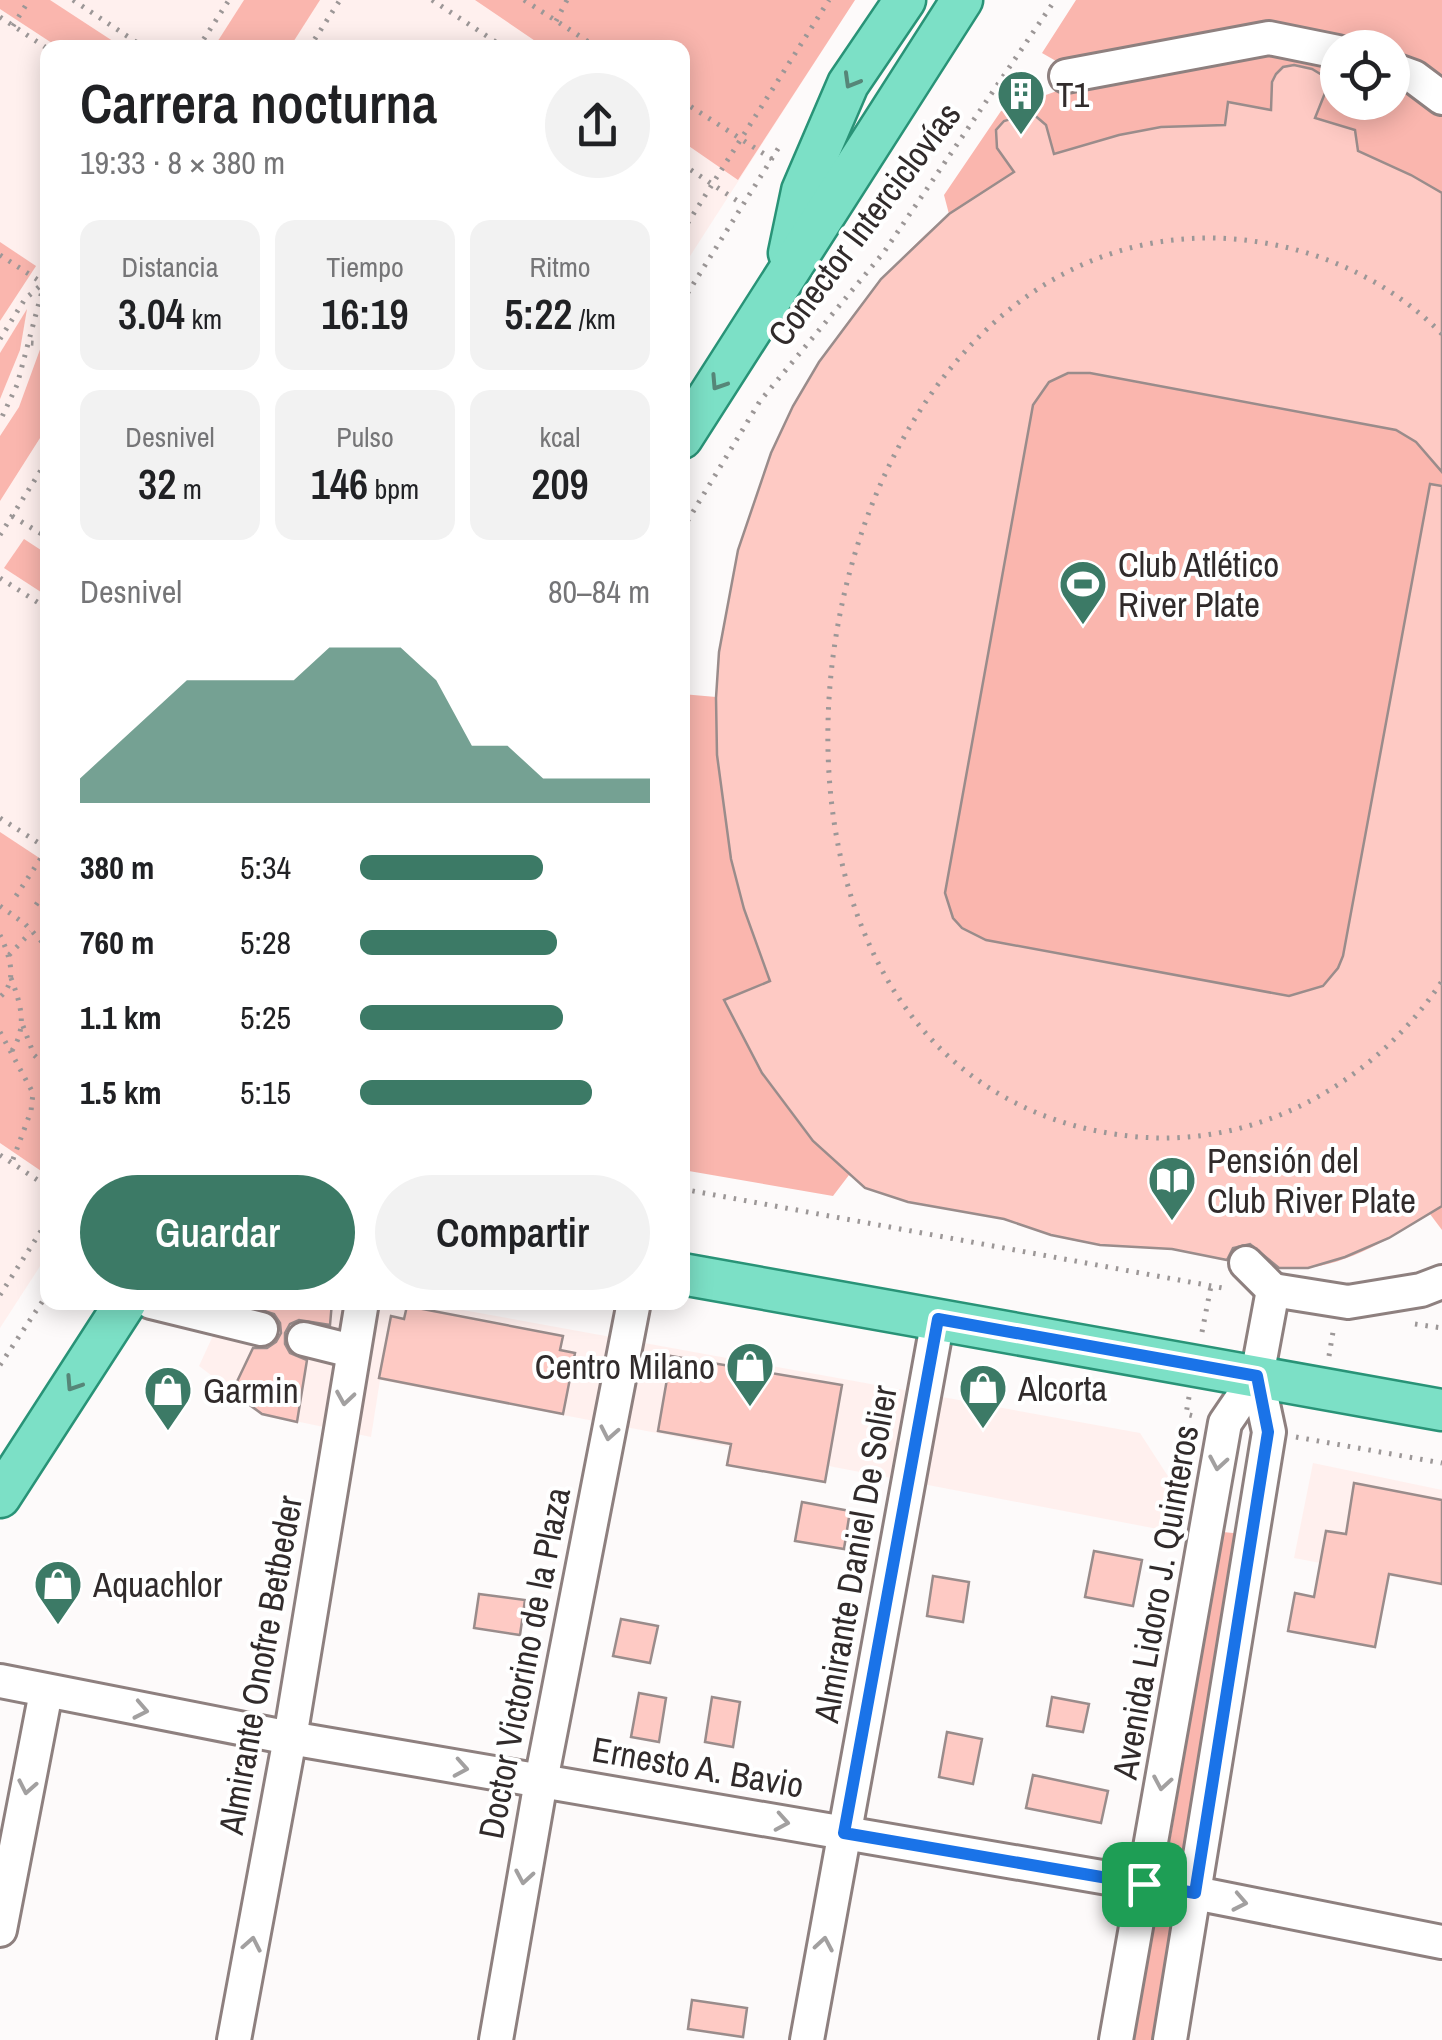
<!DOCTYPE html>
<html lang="es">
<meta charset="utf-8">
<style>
body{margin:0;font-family:"Archivo Narrow",sans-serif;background:#f2f2f2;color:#202124;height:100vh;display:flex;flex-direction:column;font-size:38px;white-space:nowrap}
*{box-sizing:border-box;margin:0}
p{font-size:32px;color:#757577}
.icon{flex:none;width:55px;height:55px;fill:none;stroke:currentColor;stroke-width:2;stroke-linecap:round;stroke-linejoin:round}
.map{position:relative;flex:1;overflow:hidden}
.side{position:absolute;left:40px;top:40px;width:650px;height:1270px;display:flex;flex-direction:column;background:#fff;border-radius:20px;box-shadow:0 5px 25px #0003}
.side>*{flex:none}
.buttons{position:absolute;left:1320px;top:30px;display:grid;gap:20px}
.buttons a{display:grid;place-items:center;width:90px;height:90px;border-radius:50%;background:#fff;box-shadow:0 5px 25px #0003;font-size:50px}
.pin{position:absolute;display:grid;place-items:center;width:85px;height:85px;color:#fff;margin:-42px;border-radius:20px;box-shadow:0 5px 15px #0006}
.round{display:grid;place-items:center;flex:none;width:105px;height:105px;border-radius:52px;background:#f2f2f2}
.overview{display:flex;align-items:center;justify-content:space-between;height:170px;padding:0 40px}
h1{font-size:55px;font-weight:600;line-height:75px}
.metrics{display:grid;grid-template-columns:repeat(3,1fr);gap:15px;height:170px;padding:10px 40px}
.metrics div{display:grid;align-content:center;border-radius:20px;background:#f2f2f2;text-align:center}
.metrics b{font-size:42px;font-weight:600}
.metrics small{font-size:28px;font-weight:400}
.metrics p{font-size:28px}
.chart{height:280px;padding:20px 40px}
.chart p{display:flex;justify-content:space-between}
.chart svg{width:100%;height:180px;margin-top:10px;fill:#3c7a66;opacity:.7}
.cta{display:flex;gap:20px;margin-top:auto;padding:20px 40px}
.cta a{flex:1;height:115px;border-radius:60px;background:#3c7a66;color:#fff;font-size:40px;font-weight:600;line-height:115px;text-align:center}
.cta a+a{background:#f2f2f2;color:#202124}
ul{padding:0 40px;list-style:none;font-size:32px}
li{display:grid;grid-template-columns:160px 120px 1fr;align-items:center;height:75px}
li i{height:25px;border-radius:12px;background:#3c7a66}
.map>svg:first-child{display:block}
</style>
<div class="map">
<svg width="1442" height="2040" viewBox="0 0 1442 2040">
<rect width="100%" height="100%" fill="#fdfafa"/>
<g fill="#fff0ee">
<polygon points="0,0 855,0 683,267 682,48 48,48 48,1254 0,1328"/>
<polygon points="228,1303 424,1303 1140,1433 1173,1484 1163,1530 380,1380 371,1437 262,1414 199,1366"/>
<polygon points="1313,1463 1442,1490 1442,1586 1294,1558"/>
</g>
<g fill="#fab6ae" fill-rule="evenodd">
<polygon points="0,0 50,0 122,47 58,47 0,9"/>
<polygon points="244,0 320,0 290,47 214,47"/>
<polygon points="475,0 855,0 738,180 683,142 682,48 544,47"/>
<path d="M1076,0H1442V1230L1430,1214C1393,1236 1348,1265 1304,1268C1260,1270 1218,1256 1175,1250C1142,1245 1109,1247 1076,1241C1050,1236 1027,1224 1002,1219C951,1206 892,1209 849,1175L833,1196L683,1170L682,694L716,697C728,510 804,336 949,214L944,195L1001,111L1068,87L1063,65L1042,53ZM1338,48H1392V102H1338Z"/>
<polygon points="0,242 36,266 0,321"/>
<polygon points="47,307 47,427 0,501 0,436 19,407 42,344"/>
<polygon points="27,309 20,350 0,399 0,353"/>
<polygon points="24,539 47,554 47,596 4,568"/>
<polygon points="0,832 47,863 47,1175 0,1143"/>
<polygon points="1223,1532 1243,1534 1186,1877 1165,1871"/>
<polygon points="1157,1909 1179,1912 1157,2040 1134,2040"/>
</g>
<g fill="#fecac4" stroke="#9a8c8b" stroke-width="2.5">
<polygon points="1294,65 1312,69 1322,75 1325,93 1315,118 1355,130 1358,151 1411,175 1442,193 1442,472 1416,442 1396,430 1090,373 1068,373 1049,382 1033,405 945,893 953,918 962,928 986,940 1289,996 1323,986 1338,968 1343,956 1430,484 1442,486 1442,1206 1389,1238 1345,1257 1308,1268 1279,1268 1250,1244 1233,1248 1227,1260 1172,1249 1100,1245 1051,1235 1004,1219 908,1202 865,1188 813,1141 762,1073 724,1000 770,981 744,909 731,859 717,755 716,698 719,652 738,550 771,453 793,406 819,362 881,279 949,214 1014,172 997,148 996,130 1004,121 1032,113 1046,125 1054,154 1119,135 1161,127 1225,125 1228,102 1271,110 1272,82 1276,74 1283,67"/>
<polygon points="237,1302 332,1302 330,1325 299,1320 290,1324 285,1333 285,1344 290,1353 307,1360 297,1422 262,1414 232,1392 253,1348 267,1348 276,1342 281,1333 280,1323 274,1314"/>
<polygon points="407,1306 563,1336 560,1350 575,1353 563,1414 379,1378 391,1316 404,1319"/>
<polygon points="671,1356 842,1385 825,1482 727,1465 731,1444 658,1431"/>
<polygon points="1354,1483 1442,1500 1442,1584 1389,1574 1375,1647 1288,1631 1295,1593 1314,1597 1326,1531 1346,1534"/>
<polygon points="802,1502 850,1511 844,1549 795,1541"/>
<polygon points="1094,1551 1142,1560 1133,1606 1085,1597"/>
<polygon points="933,1576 969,1582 963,1622 927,1616"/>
<polygon points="479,1594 525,1600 520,1635 474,1628"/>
<polygon points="621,1619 658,1626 650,1663 613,1656"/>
<polygon points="639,1693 666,1698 659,1742 631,1737"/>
<polygon points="712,1697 740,1702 733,1747 705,1742"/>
<polygon points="1052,1697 1089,1704 1083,1732 1047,1726"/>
<polygon points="947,1732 982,1739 973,1784 939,1777"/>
<polygon points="1033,1775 1108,1791 1101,1823 1026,1808"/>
<polygon points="692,2000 747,2008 743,2037 688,2029"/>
</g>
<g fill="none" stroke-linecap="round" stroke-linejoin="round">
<g stroke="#8e807f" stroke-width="38">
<g id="minor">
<polyline points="1392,69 1414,77 1442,98"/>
<polyline points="1066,76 1269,38 1338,52"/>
<polyline points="1246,1263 1273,1290"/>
<polyline points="151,1302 261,1329"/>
<polyline points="304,1339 352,1351"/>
<polyline points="0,1681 290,1738 1195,1893 1442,1942"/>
<polyline points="0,1930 46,1692"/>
<polyline points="234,2040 290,1738 362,1302"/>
<polyline points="496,2040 541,1781 634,1302"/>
<polyline points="807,2040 938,1319"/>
<polyline points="1116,2040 1225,1423 1257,1376"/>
<polyline points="1170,2040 1269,1432 1257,1376 1273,1290 1348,1302 1421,1290 1442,1282"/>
</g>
</g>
<g stroke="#299377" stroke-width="45">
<g id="major">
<polyline points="789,253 802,191 848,84 905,0"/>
<polyline points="682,438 962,0"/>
<polyline points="682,1274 1442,1410"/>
<polyline points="0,1497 126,1302"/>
</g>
</g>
<g stroke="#9c9797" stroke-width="5" stroke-dasharray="2.5 8" stroke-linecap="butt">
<polyline points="73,0 145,48"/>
<polyline points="432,0 505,48"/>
<polyline points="524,0 598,48"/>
<polyline points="0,17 48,49"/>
<polyline points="556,21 567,0"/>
<polyline points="13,26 29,0"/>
<polyline points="198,48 229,0"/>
<polyline points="309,48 340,0"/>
<polyline points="682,101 772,159"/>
<polyline points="682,164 742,204"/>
<polyline points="682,232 829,0"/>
<polyline points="0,255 44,284 17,385 0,421"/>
<polyline points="682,302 781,144"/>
<path d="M1442,334C1382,273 1299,240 1214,238C774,232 659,1095 1139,1137C1261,1147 1376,1081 1442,981"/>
<polyline points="0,339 25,299 48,279"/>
<polyline points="31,343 48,344"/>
<polyline points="12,516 48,538"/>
<polyline points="682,530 760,401 884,252 1055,0"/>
<polyline points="0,535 48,459"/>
<polyline points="0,578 48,609"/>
<polyline points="0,818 48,849"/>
<polyline points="16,896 47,849"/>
<polyline points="36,905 48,887"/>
<polyline points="0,906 25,924 48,948"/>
<path d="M0,935C9,954 19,981 0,997"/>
<polyline points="9,955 31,932"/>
<path d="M11,978C21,1005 28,1027 11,1052"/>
<polyline points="23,1026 34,1055 48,1068"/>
<polyline points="0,1032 33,1093 31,1111 12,1162"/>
<polyline points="0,1155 48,1187"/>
<polyline points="682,1189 1228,1289"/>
<polyline points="0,1295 48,1220"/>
<polyline points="1415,1324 1442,1328"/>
<polyline points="1202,1332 1211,1286"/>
<polyline points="1329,1356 1333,1332"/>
<polyline points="0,1365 48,1293"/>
<polyline points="1189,1397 1186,1414 1197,1417"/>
<polyline points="1296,1437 1442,1463"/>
</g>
<use href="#minor" stroke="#fff" stroke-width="32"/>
<use href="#major" stroke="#7ce0c6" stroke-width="40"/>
</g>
<defs><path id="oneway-chevron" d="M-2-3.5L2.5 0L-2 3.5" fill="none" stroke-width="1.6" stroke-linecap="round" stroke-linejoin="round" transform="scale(2.5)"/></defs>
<g stroke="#568678">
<use href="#oneway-chevron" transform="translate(851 81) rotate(120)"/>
<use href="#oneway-chevron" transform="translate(718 383) rotate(123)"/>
<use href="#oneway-chevron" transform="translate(73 1384) rotate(123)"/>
</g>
<g stroke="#a2a0a0">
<use href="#oneway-chevron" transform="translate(345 1398) rotate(99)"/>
<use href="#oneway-chevron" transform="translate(609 1433) rotate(101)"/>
<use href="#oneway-chevron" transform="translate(1218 1463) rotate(100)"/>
<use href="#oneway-chevron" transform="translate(141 1710) rotate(11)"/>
<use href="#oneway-chevron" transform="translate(461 1768) rotate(10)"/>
<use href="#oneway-chevron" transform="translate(1162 1783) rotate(100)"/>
<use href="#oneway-chevron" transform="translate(27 1787) rotate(101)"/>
<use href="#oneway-chevron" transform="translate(782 1822) rotate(10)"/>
<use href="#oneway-chevron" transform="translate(524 1877) rotate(100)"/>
<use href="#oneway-chevron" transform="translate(1240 1902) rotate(11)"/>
<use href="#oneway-chevron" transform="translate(252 1944) rotate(-79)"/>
<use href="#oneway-chevron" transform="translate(824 1944) rotate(-80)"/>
</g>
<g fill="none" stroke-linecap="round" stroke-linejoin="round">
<g stroke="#fff" stroke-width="20">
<polygon id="route" points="938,1319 1257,1376 1268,1432 1195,1893 844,1833"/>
</g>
<use href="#route" stroke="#1a73e8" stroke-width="12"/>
</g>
<defs>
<g id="building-pin" transform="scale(2.5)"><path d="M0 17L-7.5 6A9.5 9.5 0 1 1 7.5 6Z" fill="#3c7a66" stroke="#fff"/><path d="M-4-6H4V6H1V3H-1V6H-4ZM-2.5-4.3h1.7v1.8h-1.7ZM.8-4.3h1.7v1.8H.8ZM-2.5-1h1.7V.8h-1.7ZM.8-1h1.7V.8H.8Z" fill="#fff"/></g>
<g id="stadium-pin" transform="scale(2.5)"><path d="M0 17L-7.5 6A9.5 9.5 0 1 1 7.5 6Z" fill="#3c7a66" stroke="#fff"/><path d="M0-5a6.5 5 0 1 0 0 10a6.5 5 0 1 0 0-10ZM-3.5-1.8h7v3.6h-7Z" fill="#fff"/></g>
<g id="library-pin" transform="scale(2.5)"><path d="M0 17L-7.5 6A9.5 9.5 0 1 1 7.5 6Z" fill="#3c7a66" stroke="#fff"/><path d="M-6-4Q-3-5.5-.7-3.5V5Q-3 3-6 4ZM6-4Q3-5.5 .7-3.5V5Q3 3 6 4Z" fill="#fff"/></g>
<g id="shop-pin" transform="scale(2.5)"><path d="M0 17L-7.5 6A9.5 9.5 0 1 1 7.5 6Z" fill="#3c7a66" stroke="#fff"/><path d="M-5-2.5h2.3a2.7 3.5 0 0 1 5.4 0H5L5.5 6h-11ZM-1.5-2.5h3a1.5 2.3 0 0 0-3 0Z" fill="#fff"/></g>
</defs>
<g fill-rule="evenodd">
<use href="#building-pin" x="1021" y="94"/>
<use href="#stadium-pin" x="1083" y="584"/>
<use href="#library-pin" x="1172" y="1180"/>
<use href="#shop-pin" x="750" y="1366"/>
<use href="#shop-pin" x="983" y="1388"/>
<use href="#shop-pin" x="168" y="1390"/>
<use href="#shop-pin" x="58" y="1584"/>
</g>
<g text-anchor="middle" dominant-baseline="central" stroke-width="8" stroke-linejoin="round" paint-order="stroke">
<g font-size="35" fill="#312b2b" stroke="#fff" text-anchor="start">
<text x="1056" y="94">T1</text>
<text x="1118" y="564">Club Atlético<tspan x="1118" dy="40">River Plate</tspan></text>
<text x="1207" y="1160">Pensión del<tspan x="1207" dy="40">Club River Plate</tspan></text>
<text x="715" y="1366" text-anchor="end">Centro Milano</text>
<text x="1018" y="1388">Alcorta</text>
<text x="203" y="1390">Garmin</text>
<text x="93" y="1584">Aquachlor</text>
</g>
<g font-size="35" fill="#312b2b" stroke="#fff">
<text transform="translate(864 224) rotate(-53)">Conector Interciclovías</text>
<text transform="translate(855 1554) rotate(-80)">Almirante Daniel De Solier</text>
<text transform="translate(1155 1602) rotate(-80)">Avenida Lidoro J. Quinteros</text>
<text transform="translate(524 1663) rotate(-79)">Doctor Victorino de la Plaza</text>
<text transform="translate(260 1665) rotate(-80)">Almirante Onofre Betbeder</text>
<text transform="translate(698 1767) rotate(10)">Ernesto A. Bavio</text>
</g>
</g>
</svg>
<div class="buttons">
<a><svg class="icon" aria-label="locate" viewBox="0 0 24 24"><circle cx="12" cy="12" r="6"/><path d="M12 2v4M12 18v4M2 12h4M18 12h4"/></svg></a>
</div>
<div class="pin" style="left:1144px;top:1884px;background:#1e9e55"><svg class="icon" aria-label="arrive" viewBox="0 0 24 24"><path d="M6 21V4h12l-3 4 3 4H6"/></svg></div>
<section class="side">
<div class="overview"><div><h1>Carrera nocturna</h1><p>19:33 · 8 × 380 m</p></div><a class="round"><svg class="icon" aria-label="share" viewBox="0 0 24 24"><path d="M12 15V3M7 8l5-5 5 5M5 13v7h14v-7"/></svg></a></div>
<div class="metrics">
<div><p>Distancia</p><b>3.04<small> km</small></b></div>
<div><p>Tiempo</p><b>16:19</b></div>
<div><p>Ritmo</p><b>5:22<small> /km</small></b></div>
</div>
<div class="metrics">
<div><p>Desnivel</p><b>32<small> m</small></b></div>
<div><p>Pulso</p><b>146<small> bpm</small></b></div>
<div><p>kcal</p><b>209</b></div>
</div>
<div class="chart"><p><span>Desnivel</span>80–84 m</p>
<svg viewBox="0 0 160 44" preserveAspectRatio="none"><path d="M0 44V38L10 30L20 22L30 14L40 14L50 14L60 14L70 6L80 6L90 6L100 14L110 30L120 30L130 38L140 38L150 38L160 38V44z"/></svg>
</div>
<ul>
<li><b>380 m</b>5:34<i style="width:63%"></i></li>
<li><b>760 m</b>5:28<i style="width:68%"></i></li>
<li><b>1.1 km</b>5:25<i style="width:70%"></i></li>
<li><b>1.5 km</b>5:15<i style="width:80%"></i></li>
</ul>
<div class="cta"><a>Guardar</a><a>Compartir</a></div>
</section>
</div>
